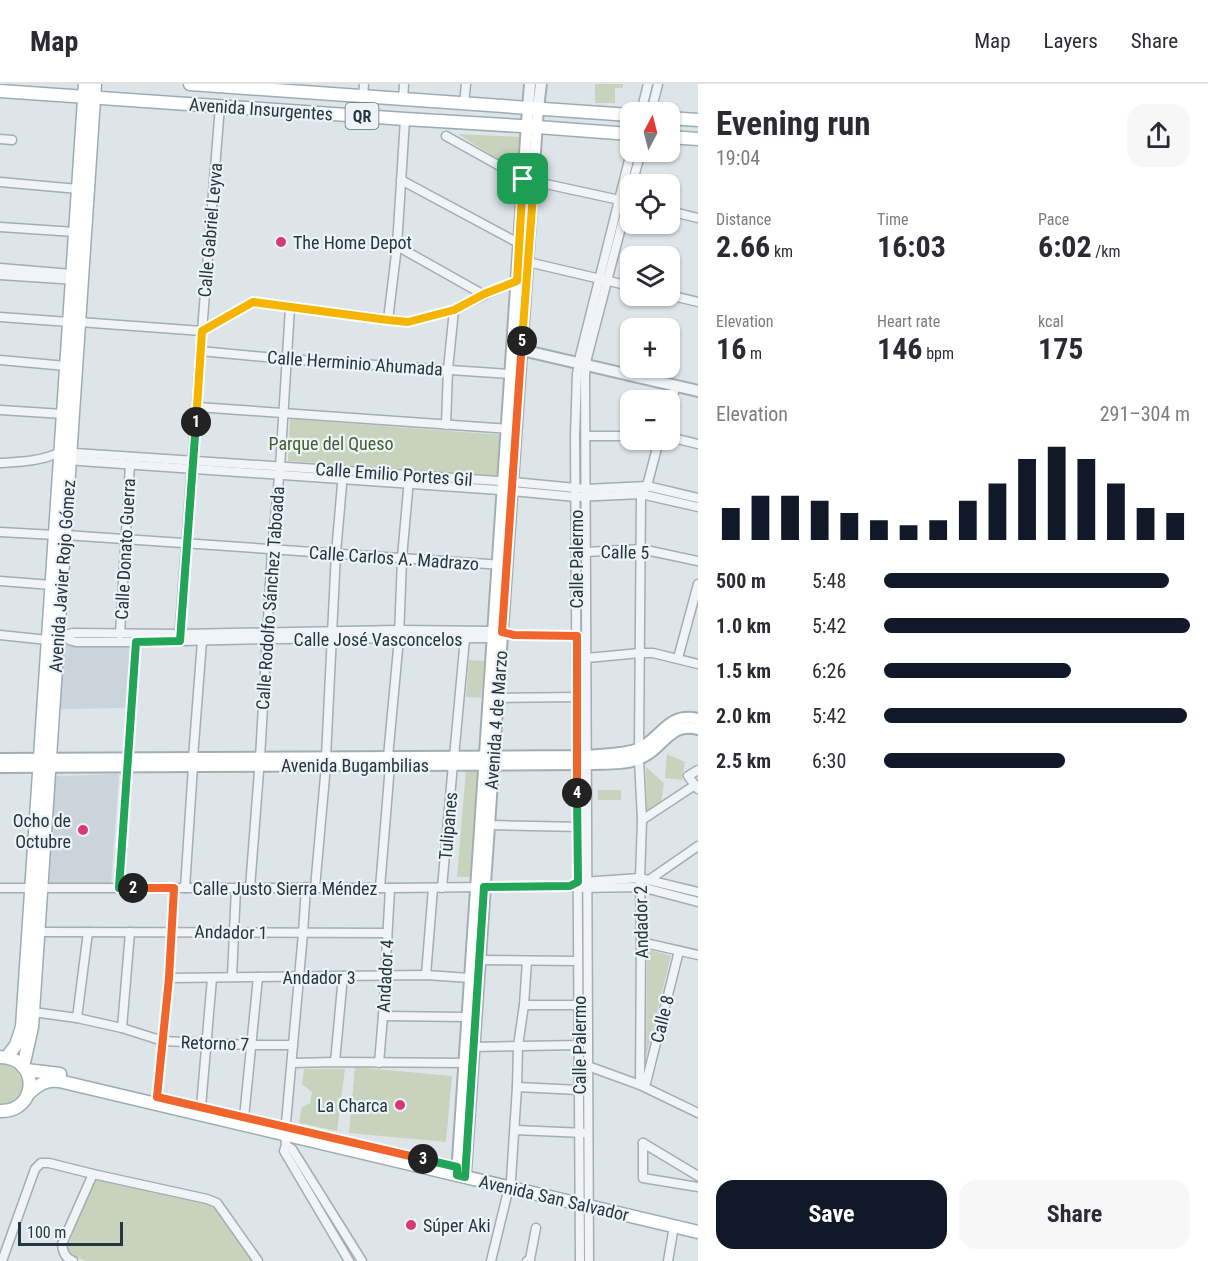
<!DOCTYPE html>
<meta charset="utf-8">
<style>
body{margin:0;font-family:"Roboto Condensed",sans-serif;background:#f7f7f7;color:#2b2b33;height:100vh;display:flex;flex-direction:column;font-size:22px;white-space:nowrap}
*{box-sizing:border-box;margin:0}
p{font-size:20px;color:#7c7c81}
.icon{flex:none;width:33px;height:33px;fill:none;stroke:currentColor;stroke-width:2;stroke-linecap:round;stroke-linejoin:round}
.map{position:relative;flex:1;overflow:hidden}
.sheet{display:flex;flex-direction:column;background:#fff;width:510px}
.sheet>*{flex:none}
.needle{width:39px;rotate:7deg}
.fabs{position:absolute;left:620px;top:18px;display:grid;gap:12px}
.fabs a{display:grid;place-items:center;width:60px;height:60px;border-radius:12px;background:#fff;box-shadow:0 2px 4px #0004;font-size:30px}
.scale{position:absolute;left:18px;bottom:15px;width:105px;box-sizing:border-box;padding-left:6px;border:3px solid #263641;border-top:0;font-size:16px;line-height:21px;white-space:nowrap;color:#263641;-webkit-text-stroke:4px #edf3f6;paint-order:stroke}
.pin{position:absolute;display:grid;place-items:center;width:51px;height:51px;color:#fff;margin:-26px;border-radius:12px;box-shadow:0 3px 9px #0006}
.km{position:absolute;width:30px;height:30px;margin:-15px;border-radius:50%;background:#222;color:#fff;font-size:16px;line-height:30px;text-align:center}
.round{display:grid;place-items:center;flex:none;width:63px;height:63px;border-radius:18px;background:#f7f7f7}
.head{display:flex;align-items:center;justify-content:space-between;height:102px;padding:0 18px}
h1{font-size:33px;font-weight:700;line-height:45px}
.stats{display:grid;grid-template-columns:repeat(3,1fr);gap:9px;height:102px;padding:6px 18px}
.stats div{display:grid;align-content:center}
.stats b{font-size:30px;font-weight:700}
.stats small{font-size:16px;font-weight:400}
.stats p{font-size:16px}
.chart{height:168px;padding:12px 18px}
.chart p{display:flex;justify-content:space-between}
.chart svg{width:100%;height:108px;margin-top:6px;stroke:#111827;stroke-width:6}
.button{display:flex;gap:12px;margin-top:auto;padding:12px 18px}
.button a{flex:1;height:69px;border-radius:18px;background:#111827;color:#fff;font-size:24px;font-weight:700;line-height:69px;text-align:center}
.button a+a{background:#f7f7f7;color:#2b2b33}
ul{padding:0 18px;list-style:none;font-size:20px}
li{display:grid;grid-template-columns:96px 72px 1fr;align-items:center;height:45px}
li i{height:15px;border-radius:8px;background:#111827}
header{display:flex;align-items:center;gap:36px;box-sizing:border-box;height:84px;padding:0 30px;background:#fff;border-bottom:2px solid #e1e1e2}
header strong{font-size:28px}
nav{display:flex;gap:33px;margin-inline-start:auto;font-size:21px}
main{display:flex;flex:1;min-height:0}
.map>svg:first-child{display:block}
</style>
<header>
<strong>Map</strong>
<nav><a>Map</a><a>Layers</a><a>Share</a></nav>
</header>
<main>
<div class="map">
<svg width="698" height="1177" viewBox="0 0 698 1177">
<rect width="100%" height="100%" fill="#dee5e9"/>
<g fill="#ccd4db">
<polygon points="64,561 133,561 129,624 60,625"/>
<polygon points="119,690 111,800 47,800 56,692"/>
</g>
<g fill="#c8d3be">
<polygon points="595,0 623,0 623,4 615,4 615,19 595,19"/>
<polygon points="458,50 522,53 520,89"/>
<polygon points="290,335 503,351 499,392 288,377"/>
<polygon points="469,576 485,577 481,614 466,613"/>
<polygon points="667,670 685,678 682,696 665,694"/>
<polygon points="646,683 664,699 661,719 647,729"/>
<polygon points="466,685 482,685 474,793 457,793"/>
<rect x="598" y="706" width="23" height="10"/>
<polygon points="647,865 671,872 646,973"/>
<path d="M0,980C30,982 30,1020 0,1021Z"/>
<polygon points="355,983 452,992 446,1058 349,1049"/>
<polygon points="304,985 345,985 337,1047 299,1039 302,1023 310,1019 312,1008 302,1000"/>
<polygon points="94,1093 212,1120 217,1123 252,1177 86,1177 72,1172 67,1165"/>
</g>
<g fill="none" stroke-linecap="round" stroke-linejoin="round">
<g stroke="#a3adb3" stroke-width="11">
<g id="minor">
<polyline points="363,13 364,0"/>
<polyline points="403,15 404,0"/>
<polyline points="464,20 466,0"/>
<polyline points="641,28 648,0"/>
<polyline points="651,28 658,0"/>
<polyline points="446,52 523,95 624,117"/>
<polyline points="0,55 12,56"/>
<polyline points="401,96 522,161"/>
<polyline points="0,98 78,105"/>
<polyline points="632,100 641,68"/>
<polyline points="669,127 698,134"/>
<polyline points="0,143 75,148"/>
<polyline points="397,162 484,211"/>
<polyline points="528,178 630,202"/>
<polyline points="0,184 72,190 76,192"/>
<polyline points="0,191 76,196"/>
<polyline points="669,211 698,218"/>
<polyline points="0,233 69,238"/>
<polyline points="388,236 397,162 405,35"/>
<polyline points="79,238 202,247 253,218 408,238 454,226 484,211 517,197 520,197"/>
<polyline points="200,267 286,275 510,290"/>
<polyline points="0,276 66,282"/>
<polyline points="197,323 511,345"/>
<polyline points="669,324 676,302"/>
<polyline points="0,326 63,330"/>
<polyline points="446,341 448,285 454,226"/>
<polyline points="586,352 630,352"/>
<polyline points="669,353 698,360"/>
<polyline points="65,376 512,407 576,413 641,410 698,423"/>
<path d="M0,379C19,378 43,377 60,368L513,398L586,405L647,402L698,414"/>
<polyline points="0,448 55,451"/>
<polyline points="65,451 503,481"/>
<polyline points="586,468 641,465 698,477"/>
<polyline points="0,497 52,501"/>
<polyline points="120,550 130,380"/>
<polyline points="0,551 48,556"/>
<polyline points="58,551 64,551 73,549 180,550 398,546 493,547 514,551 580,552"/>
<polyline points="64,551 69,556 76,558 136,558 266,555 496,554"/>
<polyline points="179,557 202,247 220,22"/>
<polyline points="587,574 640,569 653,569 698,580"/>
<polyline points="678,574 698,500"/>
<polyline points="497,614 581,613"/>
<polyline points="639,664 641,410 647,402 659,356"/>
<polyline points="326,673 336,469 343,389"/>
<polyline points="388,673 399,554 402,474 409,395"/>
<polyline points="454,673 465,554"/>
<polyline points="193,674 202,557"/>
<polyline points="639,675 642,736 640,794 641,858 640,1001"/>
<polyline points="698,705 688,692 698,686"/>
<polyline points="642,736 695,701"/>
<polyline points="489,741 581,743"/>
<polyline points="649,796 698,762"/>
<polyline points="582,798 640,794 698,808"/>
<polyline points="306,803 303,849 285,1050 286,1061 284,1067 349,1177"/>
<polyline points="0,804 390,804 570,802 578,804 641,803 698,818"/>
<polyline points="119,804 136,558"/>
<polyline points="185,804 193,682"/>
<polyline points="250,804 260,674 272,466 280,383 290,224"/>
<polyline points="315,804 326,681"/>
<polyline points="380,804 390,681"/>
<polyline points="442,804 453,680"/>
<polyline points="38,848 387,849"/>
<polyline points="641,858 698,871"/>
<polyline points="479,876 578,877"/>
<polyline points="426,891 433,804"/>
<polyline points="232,893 236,804"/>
<polyline points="169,894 426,891 470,894"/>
<polyline points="524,921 579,921"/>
<polyline points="33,928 77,934 122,944 163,957 250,961 293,961"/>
<polyline points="383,932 467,933"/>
<polyline points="77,934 88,848"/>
<polyline points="122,944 130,848"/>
<polyline points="473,963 579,961"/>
<polyline points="335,978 343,892"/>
<polyline points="292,979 335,978 469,979"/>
<polyline points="379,979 383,932 390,804"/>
<polyline points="585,981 640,1001 698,1029"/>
<polyline points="517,1003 579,1006"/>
<polyline points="645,1003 679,867"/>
<polyline points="157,1013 169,894 174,804"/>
<polyline points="201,1023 212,894"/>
<polyline points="244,1034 258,893"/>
<polyline points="515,1046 585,1049"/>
<polyline points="643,1059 643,1094 698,1103"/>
<polyline points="643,1059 698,1092"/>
<polyline points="286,1061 292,1065 362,1177"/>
<polyline points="511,1096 517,1003 518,962 524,921 527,877"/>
<polyline points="2,1177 35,1085 41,1079 49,1079 93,1090 207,1115 217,1119 258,1177"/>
<path d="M73,1177C65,1174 63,1168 62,1160L93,1090"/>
<polyline points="491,1177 509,1103"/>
<polyline points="527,1177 530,1175 536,1144"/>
<polyline points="580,1177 575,352 577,290 580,272 631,68"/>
<polyline points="589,1177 585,290 587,274 630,109"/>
<polyline points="668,1177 674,1142"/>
</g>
</g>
<g stroke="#a3adb3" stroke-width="14">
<g id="tertiary">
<polyline points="528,24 530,0"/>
<polyline points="538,24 541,0"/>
<polyline points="513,264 698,307"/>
</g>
</g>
<g stroke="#a3adb3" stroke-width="14">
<g id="secondary">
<path d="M0,675L587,672C603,670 623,671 638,665C662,654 667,628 698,635"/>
<path d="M0,683L587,680C603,679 623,681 638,675C663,667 668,637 698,645"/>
<polyline points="457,1091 528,24"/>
<polyline points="465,1093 538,24"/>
</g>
</g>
<g stroke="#9cacb5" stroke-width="15">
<g id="primary">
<polyline points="190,0 630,31"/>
<polyline points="0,7 405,35 537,43 630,50"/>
<polyline points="669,34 698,36"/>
<polyline points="669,53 698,55"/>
<path d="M0,973C40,973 39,1028 0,1027"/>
<polyline points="7,973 16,961 22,943 85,0"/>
<polyline points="23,983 32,943 95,0"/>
<polyline points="26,986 60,990"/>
<path d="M28,1010C38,1001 46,995 59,997L698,1148"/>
</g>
</g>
<use href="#minor" stroke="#f1f4f7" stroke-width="8"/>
<use href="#tertiary" stroke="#f1f4f7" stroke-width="10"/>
<use href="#secondary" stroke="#fff" stroke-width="10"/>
<use href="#primary" stroke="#fff" stroke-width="12"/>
</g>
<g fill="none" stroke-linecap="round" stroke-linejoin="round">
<g stroke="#fff" stroke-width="12">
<polyline id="split-1" points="196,338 202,247 253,218 388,236 408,238 454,226 484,210 517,197 523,95"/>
</g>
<g stroke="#fff" stroke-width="12">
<polyline id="split-2" points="133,804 119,804 136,558 180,557 196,338"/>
</g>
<g stroke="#fff" stroke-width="12">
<polyline id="split-3" points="133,804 174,804 169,894 157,1013 423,1075"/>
</g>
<g stroke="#fff" stroke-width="12">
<polyline id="split-4" points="423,1075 457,1083 457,1091 465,1093 484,803 570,802 578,798 577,709"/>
</g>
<g stroke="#fff" stroke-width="12">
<polyline id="split-5" points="522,257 502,548 514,551 577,552 577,709"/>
</g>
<g stroke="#fff" stroke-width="12">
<polyline id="split-6" points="522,257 534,97 523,95"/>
</g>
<use href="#split-1" stroke="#f5b400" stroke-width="8"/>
<use href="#split-2" stroke="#22a559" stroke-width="8"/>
<use href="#split-3" stroke="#f0652b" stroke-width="8"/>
<use href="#split-4" stroke="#22a559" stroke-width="8"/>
<use href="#split-5" stroke="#f0652b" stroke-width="8"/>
<use href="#split-6" stroke="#f5b400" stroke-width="8"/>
</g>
<g fill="#d73974" stroke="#edf3f6" stroke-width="2">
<circle cx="281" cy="158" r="6"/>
<circle cx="83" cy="746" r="6"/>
<circle cx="400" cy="1021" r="6"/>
<circle cx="411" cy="1141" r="6"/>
</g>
<g text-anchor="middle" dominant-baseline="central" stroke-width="4.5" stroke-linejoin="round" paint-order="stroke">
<rect fill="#edf3f6" stroke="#626f77" stroke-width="1.5" x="345.5" y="19" width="33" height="26" rx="4.5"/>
<g font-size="16" font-weight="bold" fill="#263641">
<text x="362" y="32">QR</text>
</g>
<g font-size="18" fill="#263641" stroke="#edf3f6">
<text transform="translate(261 25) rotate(4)">Avenida Insurgentes</text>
<text transform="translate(210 146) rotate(-85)">Calle Gabriel Leyva</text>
<text transform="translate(355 279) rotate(4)">Calle Herminio Ahumada</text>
<text transform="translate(394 390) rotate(4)">Calle Emilio Portes Gil</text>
<text transform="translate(125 465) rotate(-87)">Calle Donato Guerra</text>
<text transform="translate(625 468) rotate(1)">Calle 5</text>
<text transform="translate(394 474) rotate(4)">Calle Carlos A. Madrazo</text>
<text transform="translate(576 475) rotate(-90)">Calle Palermo</text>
<text transform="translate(62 492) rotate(-86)">Avenida Javier Rojo Gómez</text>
<text transform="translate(270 514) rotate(-86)">Calle Rodolfo Sánchez Taboada</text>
<text x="378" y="555">Calle José Vasconcelos</text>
<text transform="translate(496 636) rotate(-86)">Avenida 4 de Marzo</text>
<text x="355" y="681">Avenida Bugambilias</text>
<text transform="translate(448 742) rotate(-85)">Tulipanes</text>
<text x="285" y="804">Calle Justo Sierra Méndez</text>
<text transform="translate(641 838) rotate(-91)">Andador 2</text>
<text transform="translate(231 848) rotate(1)">Andador 1</text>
<text transform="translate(385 892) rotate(-87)">Andador 4</text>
<text x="319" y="893">Andador 3</text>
<text transform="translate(662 935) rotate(-76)">Calle 8</text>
<text transform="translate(215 959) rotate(2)">Retorno 7</text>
<text transform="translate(579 961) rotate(-90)">Calle Palermo</text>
<text transform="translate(554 1114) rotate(13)">Avenida San Salvador</text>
</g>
<g font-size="18" fill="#263641" stroke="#edf3f6" text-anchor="start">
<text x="293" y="158">The Home Depot</text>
<text x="71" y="736" text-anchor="end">Ocho de<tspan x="71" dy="21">Octubre</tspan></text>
<text x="388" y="1021" text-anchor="end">La Charca</text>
<text x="423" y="1141">Súper Aki</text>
</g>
<g font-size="18" fill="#445d32" stroke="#edf3f6">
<text x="331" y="359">Parque del Queso</text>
</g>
</g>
</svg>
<div class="fabs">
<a><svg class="needle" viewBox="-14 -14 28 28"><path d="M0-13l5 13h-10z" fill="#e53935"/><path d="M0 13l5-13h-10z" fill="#7c7c81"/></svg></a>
<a><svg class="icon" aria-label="locate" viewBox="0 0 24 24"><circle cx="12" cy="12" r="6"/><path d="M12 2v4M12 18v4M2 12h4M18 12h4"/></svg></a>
<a><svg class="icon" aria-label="layers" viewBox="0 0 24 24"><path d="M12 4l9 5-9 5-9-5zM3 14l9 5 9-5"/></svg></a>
<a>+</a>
<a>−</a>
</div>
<div class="scale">100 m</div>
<div class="pin" style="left:523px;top:95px;background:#1e9e55"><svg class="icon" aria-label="arrive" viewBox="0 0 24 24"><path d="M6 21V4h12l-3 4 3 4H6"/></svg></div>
<b class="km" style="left:196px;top:338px">1</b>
<b class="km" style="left:133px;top:804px">2</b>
<b class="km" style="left:423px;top:1075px">3</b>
<b class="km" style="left:577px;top:709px">4</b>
<b class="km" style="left:522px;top:257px">5</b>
</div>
<section class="sheet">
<div class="head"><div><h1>Evening run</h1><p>19:04</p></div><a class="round"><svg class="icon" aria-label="share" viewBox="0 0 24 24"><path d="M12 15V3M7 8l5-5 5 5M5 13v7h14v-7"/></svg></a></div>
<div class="stats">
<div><p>Distance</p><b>2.66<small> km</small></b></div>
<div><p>Time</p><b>16:03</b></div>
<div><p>Pace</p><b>6:02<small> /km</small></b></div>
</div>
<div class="stats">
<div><p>Elevation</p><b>16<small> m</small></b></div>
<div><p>Heart rate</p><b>146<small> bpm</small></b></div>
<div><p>kcal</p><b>175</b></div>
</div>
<div class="chart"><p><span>Elevation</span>291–304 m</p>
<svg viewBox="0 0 160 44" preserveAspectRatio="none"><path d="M5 44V31M15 44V26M25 44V26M35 44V28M45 44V33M55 44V36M65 44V38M75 44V36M85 44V28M95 44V21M105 44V11M115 44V6M125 44V11M135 44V21M145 44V31M155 44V33"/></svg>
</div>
<ul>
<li><b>500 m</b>5:48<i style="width:93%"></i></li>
<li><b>1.0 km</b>5:42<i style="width:100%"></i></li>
<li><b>1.5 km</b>6:26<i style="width:61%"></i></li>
<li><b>2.0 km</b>5:42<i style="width:99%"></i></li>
<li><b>2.5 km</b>6:30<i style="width:59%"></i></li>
</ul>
<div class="button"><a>Save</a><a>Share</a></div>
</section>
</main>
